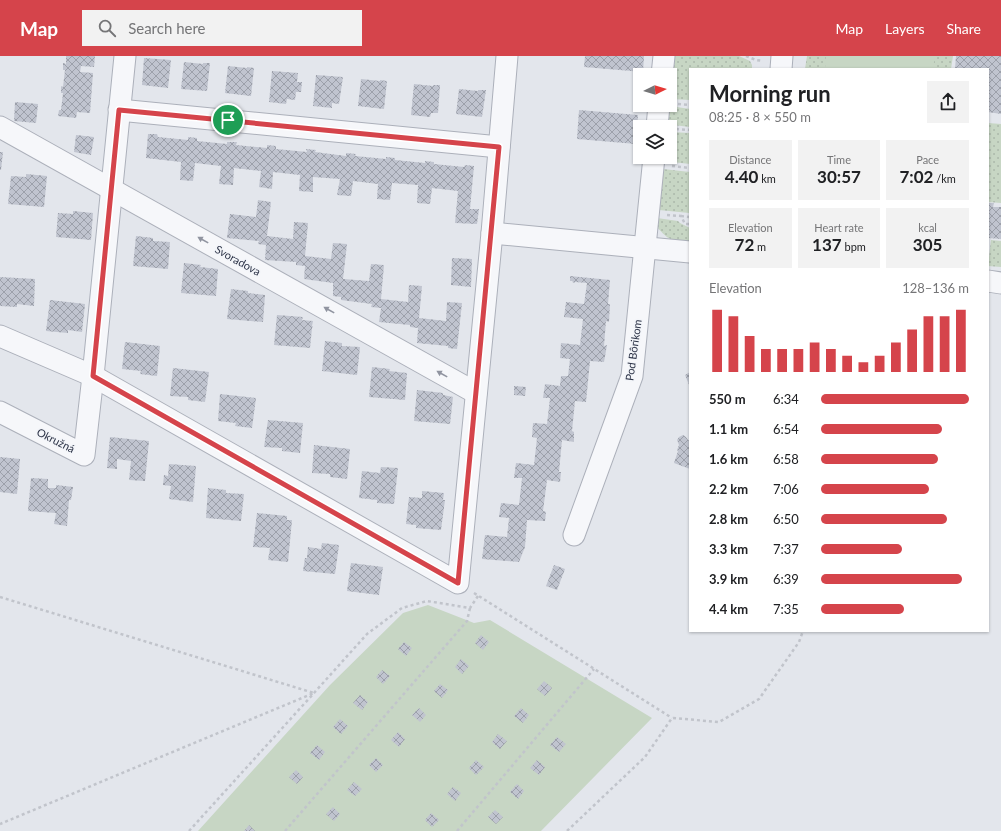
<!DOCTYPE html>
<meta charset="utf-8">
<style>
body{margin:0;font-family:Lato,sans-serif;background:#f2f2f2;color:#202124;height:100vh;display:flex;flex-direction:column;font-size:15px;white-space:nowrap}
*{box-sizing:border-box;margin:0}
p{font-size:13px;color:#757577}
.icon{flex:none;width:22px;height:22px;fill:none;stroke:currentColor;stroke-width:2;stroke-linecap:round;stroke-linejoin:round}
.map{position:relative;flex:1;overflow:hidden}
.drawer{position:absolute;left:689px;top:12px;width:300px;height:564px;display:flex;flex-direction:column;background:#fff;border-radius:0px;box-shadow:0 1px 3px #0004}
.drawer>*{flex:none}
.needle{width:26px;rotate:85deg}
.controls{position:absolute;left:633px;top:12px;display:grid;gap:8px}
.controls a{display:grid;place-items:center;width:44px;height:44px;border-radius:0px;background:#fff;box-shadow:0 1px 3px #0004;font-size:20px}
.pin{position:absolute;display:grid;place-items:center;width:34px;height:34px;color:#fff;margin:-17px;border:2px solid #fff;border-radius:50%;box-shadow:0 1px 4px #0007}
.round{display:grid;place-items:center;flex:none;width:42px;height:42px;border-radius:0px;background:#f2f2f2}
.summary{display:flex;align-items:center;justify-content:space-between;height:68px;padding:0 20px}
h1{font-size:22px;font-weight:700;line-height:30px}
.stats{display:grid;grid-template-columns:repeat(3,1fr);gap:6px;height:68px;padding:4px 20px}
.stats div{display:grid;align-content:center;border-radius:0px;background:#f2f2f2;text-align:center}
.stats b{font-size:17px;font-weight:700}
.stats small{font-size:11px;font-weight:400}
.stats p{font-size:11px}
.chart{height:112px;padding:8px 20px}
.chart p{display:flex;justify-content:space-between}
.chart svg{width:100%;height:72px;margin-top:4px;stroke:#d5444b;stroke-width:6}
ul{padding:0 20px;list-style:none;font-size:13px}
li{display:grid;grid-template-columns:64px 48px 1fr;align-items:center;height:30px}
li i{height:10px;border-radius:5px;background:#d5444b}
header{display:flex;align-items:center;gap:24px;box-sizing:border-box;height:56px;padding:0 20px;background:#d5444b;color:#fff}
header strong{font-size:19px}
nav{display:flex;gap:22px;margin-inline-start:auto;font-size:14px}
.search{width:280px;height:36px;background:#f2f2f2;display:flex;align-items:center;gap:10px;box-sizing:border-box;padding:0 14px;border-radius:0px;color:#757577;font-size:15px}
.map>svg:first-child{display:block}
</style>
<header>
<strong>Map</strong>
<div class="search"><svg class="icon" aria-label="search" viewBox="0 0 24 24"><circle cx="10" cy="10" r="6"/><path d="M15 15l6 6"/></svg>Search here</div>
<nav><a>Map</a><a>Layers</a><a>Share</a></nav>
</header>
<div class="map">
<svg width="1001" height="775" viewBox="0 0 1001 775">
<defs>
<pattern id="grass-dots" width="8" height="8" patternUnits="userSpaceOnUse"><rect width="8" height="8" fill="#c7d6c4"/><path d="M2 2h.1M6 6h.1" fill="none" stroke="#abb8aa" stroke-width="1.8" stroke-linecap="round"/></pattern>
<pattern id="building-cross-hatch" width="8" height="8" patternUnits="userSpaceOnUse"><rect width="8" height="8" fill="#c0c4cf"/><path d="M0 0l8 8M0 8l8-8" fill="none" stroke="#9ca0aa"/></pattern>
</defs>
<rect width="100%" height="100%" fill="#e3e6ec"/>
<g fill="url(#grass-dots)">
<polygon points="669,0 739,0 750,5 752,9 752,13 690,13 690,44 670,43"/>
<polygon points="807,0 953,0 951,13 805,13"/>
<polygon points="670,50 690,53 690,71 665,68 664,51"/>
<polygon points="988,67 1001,68 1001,147 988,146"/>
<polygon points="670,76 690,77 690,108 663,105 660,101 670,101"/>
<polygon points="663,113 690,116 690,144 689,157 659,154"/>
<path d="M657,162L678,165L680,167L690,172V186C672,185 669,185 657,171Z"/>
<polygon points="991,184 1001,185 1001,211 988,210"/>
</g>
<g fill="#c7d6c4">
<polygon points="826,0 935,0 933,13 825,13"/>
<polygon points="428,549 474,567 490,564 652,662 541,775 198,775 330,629 403,557"/>
</g>
<g fill="url(#building-cross-hatch)">
<polygon points="66,0 95,0 94,11 81,10 80,16 93,17 90,57 77,56 76,62 58,60 59,54 61,54 63,37 61,37 61,30 63,31 65,14 63,14 63,7 66,8"/>
<polygon points="585,0 644,0 643,16 584,11"/>
<polygon points="956,0 1001,0 1001,58 988,56 988,13 955,13"/>
<polygon points="144,2 171,4 168,32 142,29"/>
<polygon points="184,6 203,8 203,7 210,7 207,35 181,33"/>
<polygon points="228,10 247,12 247,11 254,12 251,40 225,37"/>
<polygon points="272,15 298,17 297,26 302,26 301,36 296,36 295,44 287,43 286,48 269,46"/>
<polygon points="316,19 343,21 339,48 332,47 332,52 313,50"/>
<polygon points="361,23 380,25 380,24 387,25 384,53 358,50"/>
<polygon points="414,28 433,30 433,29 440,29 438,57 431,57 430,61 411,59"/>
<polygon points="459,33 478,35 478,34 486,34 482,61 456,58"/>
<polygon points="15,46 38,48 36,67 14,65"/>
<polygon points="579,54 638,59 636,88 577,83"/>
<polygon points="148,78 157,78 158,81 188,84 188,81 197,82 197,85 227,88 227,86 237,86 236,89 267,92 267,89 276,90 276,93 307,96 306,93 316,94 315,96 346,100 346,97 356,98 355,100 386,103 386,101 395,102 395,104 425,107 425,105 434,106 434,108 464,111 465,109 474,110 470,153 479,153 477,168 455,167 458,135 432,132 430,148 417,147 418,129 392,127 390,144 377,143 378,128 353,125 351,140 337,139 340,123 313,121 313,136 299,135 300,119 273,116 272,133 259,131 261,115 234,112 233,129 219,128 221,110 195,107 193,125 180,124 181,106 146,102"/>
<polygon points="76,79 94,81 91,99 74,96"/>
<polygon points="0,96 3,96 1,114 0,114"/>
<polygon points="26,118 47,120 44,151 8,148 11,120 26,121"/>
<polygon points="258,144 271,146 267,180 293,183 294,166 308,167 305,200 331,203 333,187 347,188 343,223 369,225 371,208 384,209 381,243 408,246 409,229 422,230 419,262 446,265 447,246 462,247 457,293 448,292 448,290 417,287 418,272 410,271 410,269 379,266 381,252 371,251 372,248 341,244 341,241 333,240 333,227 304,223 305,210 296,209 296,206 265,204 266,189 258,188 259,185 227,182 230,158 256,161"/>
<polygon points="988,147 994,147 993,151 1001,151 1001,183 988,182"/>
<polygon points="73,155 93,157 91,184 56,181 58,157 73,158"/>
<polygon points="136,180 153,182 153,185 170,186 168,213 133,210"/>
<polygon points="452,202 472,203 471,231 451,229"/>
<polygon points="184,207 201,209 200,211 218,213 216,240 181,237"/>
<polygon points="570,220 610,224 608,248 610,248 609,266 606,265 604,290 607,289 604,306 590,305 586,346 575,345 572,375 574,376 574,386 562,384 559,416 561,416 560,426 547,424 543,455 546,456 545,465 527,464 525,491 519,506 482,503 485,479 507,481 509,462 499,461 501,447 519,449 522,422 514,422 516,407 534,409 537,382 532,381 533,367 547,368 550,342 543,342 545,328 560,330 561,320 568,320 570,303 560,302 561,287 580,289 583,263 564,261 566,246 584,248 587,227 575,226 575,227 572,226 573,225 570,225"/>
<polygon points="0,221 35,223 34,250 17,248 17,251 0,250"/>
<polygon points="231,233 248,235 248,237 265,239 263,266 227,263"/>
<polygon points="50,244 85,248 82,276 68,274 68,277 46,275"/>
<polygon points="277,259 303,261 302,264 313,265 312,270 313,270 312,272 310,292 274,289"/>
<polygon points="325,285 342,287 342,290 360,291 357,319 322,315"/>
<polygon points="125,286 160,290 157,320 140,318 141,315 122,313"/>
<polygon points="372,311 390,313 389,315 407,317 405,344 369,341"/>
<polygon points="173,312 209,316 205,346 188,344 188,341 170,340"/>
<polygon points="690,316 690,331 685,319"/>
<polygon points="514,330 526,331 525,340 514,339"/>
<polygon points="417,334 443,337 443,339 453,341 450,368 414,365"/>
<polygon points="220,338 256,342 252,372 235,370 236,367 218,365"/>
<polygon points="268,364 303,367 300,397 282,395 282,392 264,391"/>
<polygon points="683,379 686,381 688,384 690,385 690,413 674,407 678,395 677,394 679,389 677,384 679,381"/>
<polygon points="110,381 149,385 145,425 129,424 131,405 117,403 117,413 107,412"/>
<polygon points="314,389 350,393 347,423 330,421 330,418 312,417"/>
<polygon points="0,401 20,403 17,438 0,436"/>
<polygon points="169,408 196,410 193,446 169,443 171,430 163,429 164,419 168,420"/>
<polygon points="381,411 398,412 394,448 377,447 377,444 359,442 362,415 380,417"/>
<polygon points="31,422 48,423 48,432 56,432 56,429 73,431 71,444 69,444 67,470 54,468 56,457 28,455"/>
<polygon points="208,432 226,434 226,437 244,438 241,465 206,462"/>
<polygon points="422,435 444,437 443,444 445,444 441,474 416,472 416,469 406,468 409,441 422,442"/>
<polygon points="257,457 287,460 287,464 292,464 288,506 268,504 270,492 253,491"/>
<polygon points="322,487 339,489 335,518 303,515 305,502 307,502 308,491 321,493"/>
<polygon points="351,507 383,511 379,539 347,535"/>
<polygon points="554,509 565,513 557,534 546,530"/>
<polygon points="481,579 489,586 483,594 475,587"/>
<polygon points="404,586 412,592 406,600 398,593"/>
<polygon points="461,603 469,610 462,618 455,611"/>
<polygon points="382,614 390,620 383,628 376,621"/>
<polygon points="544,625 552,632 545,640 537,633"/>
<polygon points="440,628 448,634 442,642 434,635"/>
<polygon points="360,639 368,646 362,654 353,647"/>
<polygon points="419,652 426,659 420,666 412,659"/>
<polygon points="521,652 529,659 523,667 514,660"/>
<polygon points="340,663 348,670 341,678 333,671"/>
<polygon points="398,676 405,683 399,691 391,684"/>
<polygon points="498,678 507,685 500,693 492,686"/>
<polygon points="557,681 566,688 559,696 550,689"/>
<polygon points="317,689 325,696 319,704 310,697"/>
<polygon points="376,702 383,709 376,716 369,709"/>
<polygon points="476,704 484,711 476,719 469,712"/>
<polygon points="537,704 545,711 539,719 530,712"/>
<polygon points="296,714 303,721 297,728 289,721"/>
<polygon points="354,726 362,733 355,740 347,734"/>
<polygon points="517,728 524,735 518,743 510,736"/>
<polygon points="453,731 461,737 455,745 447,738"/>
<polygon points="333,751 340,758 334,765 326,758"/>
<polygon points="495,754 503,761 496,768 488,761"/>
<polygon points="431,757 439,764 432,771 425,764"/>
<polygon points="249,769 255,775 244,775"/>
</g>
<g fill="none" stroke-linecap="round" stroke-linejoin="round">
<g stroke="#acb0ba" stroke-width="23">
<g id="minor">
<polyline points="781,13 782,0"/>
<polyline points="662,19 664,0"/>
<polyline points="119,54 499,91"/>
<polyline points="0,71 476,337"/>
<polyline points="657,71 659,49"/>
<polyline points="492,177 690,196"/>
<polyline points="988,225 1001,227"/>
<polyline points="0,280 93,320 458,527 492,177 507,0"/>
<polyline points="0,356 84,399 93,320 125,0"/>
<polyline points="574,479 632,320 654,101"/>
</g>
</g>
<g stroke="#c1c4cb" stroke-width="2.5" stroke-dasharray="3 3" stroke-linecap="butt">
<polyline points="746,0 756,4 763,5"/>
<polyline points="678,48 690,49"/>
<polyline points="676,73 690,74"/>
<polyline points="672,110 690,112"/>
<polyline points="667,159 681,160 685,168 690,168"/>
<polyline points="681,160 689,161"/>
<polyline points="474,537 672,662"/>
<polyline points="0,541 314,637 0,768"/>
<polyline points="189,775 314,637 367,578 402,552 427,545 470,552 478,540"/>
<polyline points="285,775 467,565 470,552"/>
<polyline points="457,775 594,613"/>
<polyline points="567,775 645,701 672,662 719,666 759,643 799,586 803,575"/>
</g>
<use href="#minor" stroke="#f6f7fa" stroke-width="21"/>
</g>
<defs><path id="oneway-solid" d="M-6-.8H1V-3.2L6.5 0L1 3.2V.8H-6Z"/></defs>
<g fill="#9094a0">
<use href="#oneway-solid" transform="translate(203 184) rotate(-151)"/>
<use href="#oneway-solid" transform="translate(329 254) rotate(-151)"/>
<use href="#oneway-solid" transform="translate(442 318) rotate(-151)"/>
</g>
<g fill="none" stroke-linecap="round" stroke-linejoin="round">
<g stroke="#fff" stroke-width="8">
<polygon id="route" points="119,54 499,91 458,527 93,320"/>
</g>
<use href="#route" stroke="#d5444b" stroke-width="5"/>
</g>
<g text-anchor="middle" dominant-baseline="central" stroke-width="3" stroke-linejoin="round" paint-order="stroke">
<g font-size="11" fill="#2a3145" stroke="#f3f5f9">
<text transform="translate(238 204) rotate(29)">Svoradova</text>
<text transform="translate(633 294) rotate(-82)">Pod Bôrikom</text>
<text transform="translate(56 384) rotate(27)">Okružná</text>
</g>
</g>
</svg>
<div class="controls">
<a><svg class="needle" viewBox="-14 -14 28 28"><path d="M0-13l5 13h-10z" fill="#e53935"/><path d="M0 13l5-13h-10z" fill="#757577"/></svg></a>
<a><svg class="icon" aria-label="layers" viewBox="0 0 24 24"><path d="M12 4l9 5-9 5-9-5zM3 14l9 5 9-5"/></svg></a>
</div>
<div class="pin" style="left:228px;top:64px;background:#1e9e55"><svg class="icon" aria-label="arrive" viewBox="0 0 24 24"><path d="M6 21V4h12l-3 4 3 4H6"/></svg></div>
<section class="drawer">
<div class="summary"><div><h1>Morning run</h1><p>08:25 · 8 × 550 m</p></div><a class="round"><svg class="icon" aria-label="share" viewBox="0 0 24 24"><path d="M12 15V3M7 8l5-5 5 5M5 13v7h14v-7"/></svg></a></div>
<div class="stats">
<div><p>Distance</p><b>4.40<small> km</small></b></div>
<div><p>Time</p><b>30:57</b></div>
<div><p>Pace</p><b>7:02<small> /km</small></b></div>
</div>
<div class="stats">
<div><p>Elevation</p><b>72<small> m</small></b></div>
<div><p>Heart rate</p><b>137<small> bpm</small></b></div>
<div><p>kcal</p><b>305</b></div>
</div>
<div class="chart"><p><span>Elevation</span>128–136 m</p>
<svg viewBox="0 0 160 44" preserveAspectRatio="none"><path d="M5 44V6M15 44V10M25 44V22M35 44V30M45 44V30M55 44V30M65 44V26M75 44V30M85 44V34M95 44V38M105 44V34M115 44V26M125 44V18M135 44V10M145 44V10M155 44V6"/></svg>
</div>
<ul>
<li><b>550 m</b>6:34<i style="width:100%"></i></li>
<li><b>1.1 km</b>6:54<i style="width:82%"></i></li>
<li><b>1.6 km</b>6:58<i style="width:79%"></i></li>
<li><b>2.2 km</b>7:06<i style="width:73%"></i></li>
<li><b>2.8 km</b>6:50<i style="width:85%"></i></li>
<li><b>3.3 km</b>7:37<i style="width:55%"></i></li>
<li><b>3.9 km</b>6:39<i style="width:95%"></i></li>
<li><b>4.4 km</b>7:35<i style="width:56%"></i></li>
</ul>
</section>
</div>
